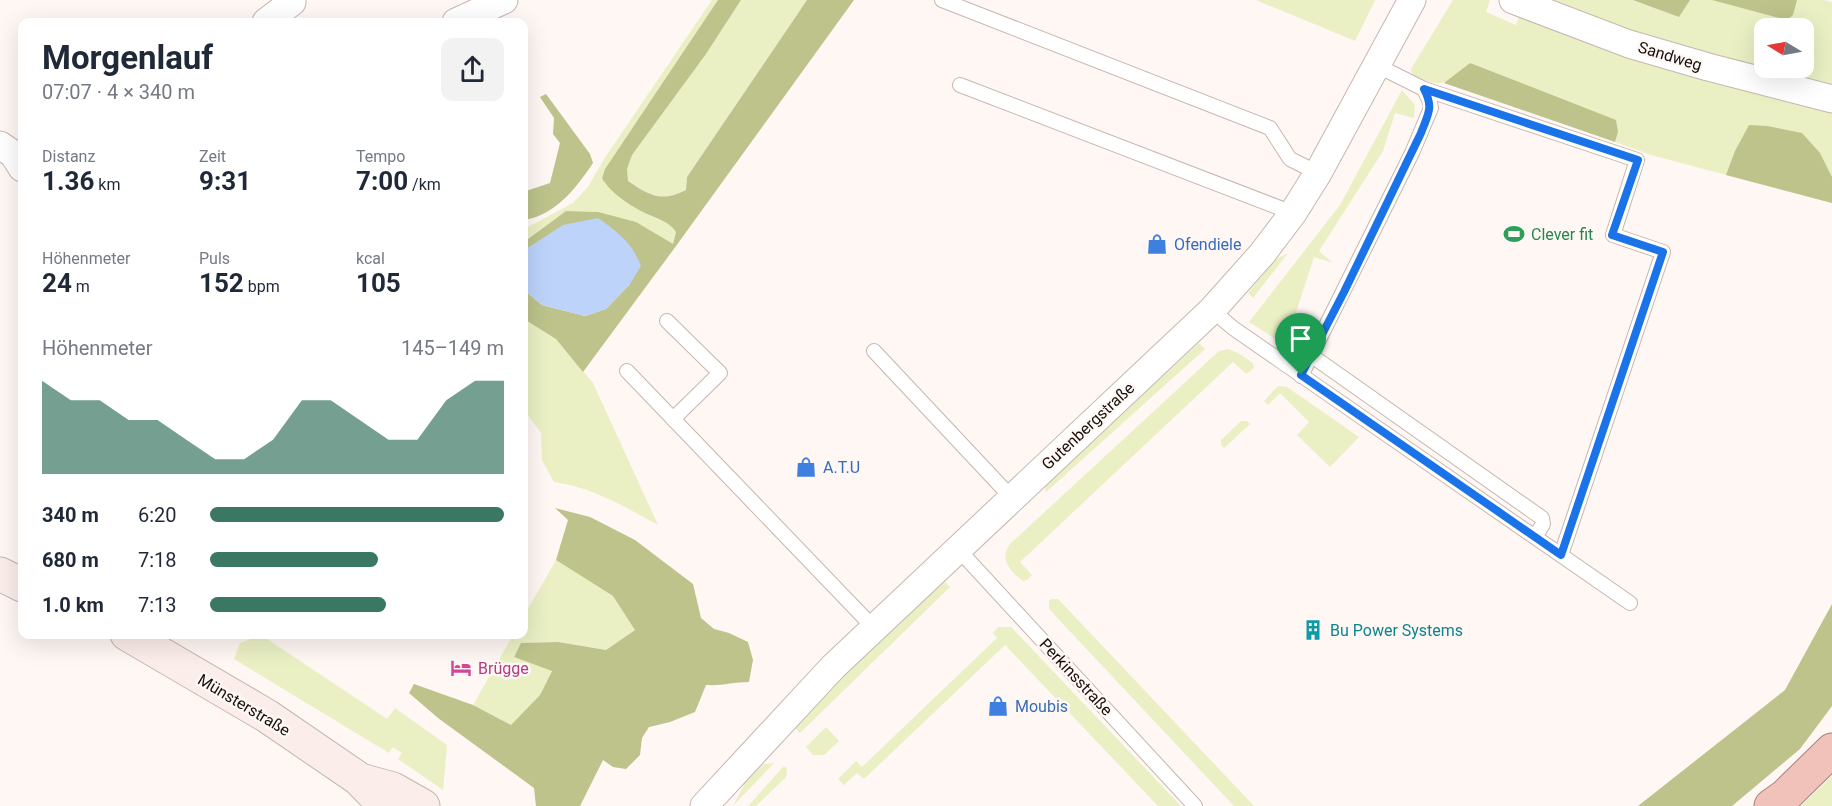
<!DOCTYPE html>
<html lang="de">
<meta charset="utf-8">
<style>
body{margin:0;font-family:Roboto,sans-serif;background:#f2f2f3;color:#1f2937;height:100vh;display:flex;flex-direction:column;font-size:22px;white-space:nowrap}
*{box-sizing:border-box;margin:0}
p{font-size:20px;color:#747a83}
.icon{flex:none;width:33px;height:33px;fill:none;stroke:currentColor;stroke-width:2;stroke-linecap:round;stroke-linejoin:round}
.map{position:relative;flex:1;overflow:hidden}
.side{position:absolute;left:18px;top:18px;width:510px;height:621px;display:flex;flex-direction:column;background:#fff;border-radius:12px;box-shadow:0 6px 24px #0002}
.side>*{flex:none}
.needle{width:39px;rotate:280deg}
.buttons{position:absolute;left:1754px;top:18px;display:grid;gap:12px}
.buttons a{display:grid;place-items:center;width:60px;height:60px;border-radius:12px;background:#fff;box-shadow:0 6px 24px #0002;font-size:30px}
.pin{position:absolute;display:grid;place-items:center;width:51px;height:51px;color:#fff;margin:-62px -26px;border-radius:50% 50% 50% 0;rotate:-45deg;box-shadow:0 0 6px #0007}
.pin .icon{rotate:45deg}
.round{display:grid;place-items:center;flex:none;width:63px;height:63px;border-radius:12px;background:#f2f2f3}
.overview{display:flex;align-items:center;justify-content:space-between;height:102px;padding:0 24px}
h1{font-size:33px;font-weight:700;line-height:45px}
.metrics{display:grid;grid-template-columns:repeat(3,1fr);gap:9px;height:102px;padding:6px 24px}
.metrics div{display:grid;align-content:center}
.metrics b{font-size:26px;font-weight:700}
.metrics small{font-size:16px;font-weight:400}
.metrics p{font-size:16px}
.chart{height:168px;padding:12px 24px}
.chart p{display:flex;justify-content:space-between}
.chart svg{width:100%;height:108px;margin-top:6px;fill:#3b7863;opacity:.7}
ul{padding:0 24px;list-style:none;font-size:20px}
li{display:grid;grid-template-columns:96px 72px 1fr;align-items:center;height:45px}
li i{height:15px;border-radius:8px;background:#3b7863}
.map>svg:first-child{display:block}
</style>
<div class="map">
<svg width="1832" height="806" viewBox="0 0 1832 806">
<rect width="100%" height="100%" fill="#fef7f4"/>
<g fill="#eaf0c4" fill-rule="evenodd">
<polygon points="712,0 718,0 605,169 602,178 645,213 673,226 676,232 673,244 598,212 566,211 524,242 524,229 573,203 588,187 604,159"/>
<path d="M741,0H807L687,177L686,190C661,203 649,195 628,181L627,169L632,155L706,54Z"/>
<polygon points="1256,0 1375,0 1355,41"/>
<path d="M1453,0H1490L1486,12L1516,25L1519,17L1612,49L1832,111V203L1651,155L1615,142L1618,132L1470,63C1442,85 1446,89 1412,75L1411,69Z"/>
<path d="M1536,0H1823L1832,2V93L1761,75ZM1764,28H1803V68H1764Z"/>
<polygon points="1402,90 1415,105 1414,118 1395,113 1383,151 1319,251 1333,263 1314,257 1290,331 1308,337 1304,344 1291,349 1249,322 1340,205"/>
<polygon points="1288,253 1253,298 1248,293 1275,260"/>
<path d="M524,319L556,339L593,383L658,525C625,507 592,487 554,482L542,460L541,433L524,410Z"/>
<polygon points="1199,343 1205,349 1045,493 1046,483"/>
<path d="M1228,349L1238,353L1253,363L1254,368L1246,374L1233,362L1020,562L1032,575L1027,580L1023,581C1010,571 999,559 1010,544L1219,351Z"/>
<polygon points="1278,386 1287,387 1359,437 1330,467 1297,435 1309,422 1280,393 1268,405 1264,401"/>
<polygon points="1241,421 1247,421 1250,424 1224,448 1221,445 1221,440"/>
<polygon points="556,560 613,596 636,629 606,650 558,642 522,643 514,657 552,670 540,695 511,725 473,705 513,635 524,634 524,616"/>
<path d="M945,582L950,587L800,733L795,728C841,676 892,626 945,582Z"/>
<polygon points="1051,599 1058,599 1254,806 1234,806 1049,609 1049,601"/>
<polygon points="998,627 1011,627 1181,806 1158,806 1005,645 864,779 857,773 844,785 838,779 856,761 862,767 997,638 993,633"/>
<polygon points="261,635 387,719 395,708 447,745 443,790 398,759 402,753 393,747 389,753 234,659 240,643"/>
<polygon points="826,727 839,741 824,755 813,755 806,747"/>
<polygon points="774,763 733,806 746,781 764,764"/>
<polygon points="784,766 787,769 786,777 756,806 748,806"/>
<polygon points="1832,776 1832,806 1801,806"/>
</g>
<g fill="#bdc38b">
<path d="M718,0H741L706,54L632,155L627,169L628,181C649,195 661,203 686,190L687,177L807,0H854L676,246L583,372L556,339L524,319V290L542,305L585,316L606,309L630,284L524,253V242L566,211L598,212L636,222L673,244L676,232C670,222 658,219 647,214C632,207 610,193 602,178L605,169Z"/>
<polygon points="1633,0 1690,0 1679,17"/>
<polygon points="1712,0 1797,0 1793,15 1787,20"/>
<polygon points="1470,63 1616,120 1618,132 1615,142 1444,83"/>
<path d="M546,94L590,154L593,163C576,188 556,215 524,220L526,191L550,183L560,143L553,134L554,118L540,97Z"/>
<polygon points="1749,125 1767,126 1802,133 1820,153 1832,177 1832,203 1726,175 1735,151"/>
<path d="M555,508L590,517L635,540L693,584L701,618L714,629L729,633L748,642L753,660L749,682C734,682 721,686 706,685L695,712L670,722L649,727L642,738L640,755L626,769L613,767L603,760L580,806H536L534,788L438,718L409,693L414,684L473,705L511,725L540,695L552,671L514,657L521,643L558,642L606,650L635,630L613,596L556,560L568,520Z"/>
<polygon points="1832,604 1832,706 1800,749 1732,806 1638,806 1785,690"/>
</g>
<path fill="#bdd3fa" d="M598,218C618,232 633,244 641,266L630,284L606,309L585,316L542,305L524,290V253L526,249L563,225Z"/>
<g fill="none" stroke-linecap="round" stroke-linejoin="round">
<g stroke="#c7b6ae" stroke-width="16">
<g id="service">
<polyline points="942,0 1270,128 1290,159 1318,173"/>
<polyline points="960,85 1293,213"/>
<polyline points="1424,89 1637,160 1613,235 1663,252 1561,555"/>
<polyline points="1212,310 1233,328 1630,603"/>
<polyline points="667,321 720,373 673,419"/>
<polyline points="874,351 1011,497"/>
<polyline points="1312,356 1542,518 1543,524 1535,537"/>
<polyline points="627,371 874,628"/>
<polyline points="1301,376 1412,153 1431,108 1430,102 1424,89 1376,65"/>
<polyline points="957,548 1195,806"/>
</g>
</g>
<g stroke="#c7b6ae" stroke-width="29">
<g id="minor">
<polyline points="1513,0 1629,44 1708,67 1832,99"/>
<polyline points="266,22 292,2"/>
<polyline points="456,22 504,0"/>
<polyline points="0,145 13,154 22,168"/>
<polyline points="704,806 833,667 1212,310 1262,254 1293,213 1318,173 1412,0"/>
</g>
</g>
<g stroke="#c7b6ae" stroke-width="35">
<g id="secondary">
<polyline points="0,574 22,585"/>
<polyline points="127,634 267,716 359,779 385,806"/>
<polyline points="364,781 393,789 423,806"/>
</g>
</g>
<g stroke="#a5847e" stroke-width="35">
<polyline id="motorway" points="1771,806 1785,796 1832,750"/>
</g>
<use href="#service" stroke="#fff" stroke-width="14"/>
<use href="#minor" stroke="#fff" stroke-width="27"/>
<use href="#secondary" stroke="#fbedea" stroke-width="33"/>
<use href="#motorway" stroke="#f1c2ba" stroke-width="33"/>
</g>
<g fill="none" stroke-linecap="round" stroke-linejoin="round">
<g stroke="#fff" stroke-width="12">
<path id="route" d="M1424,89L1638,160L1612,235L1663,252L1561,555L1301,375L1344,292L1421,133C1428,114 1434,108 1424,89Z"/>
</g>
<use href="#route" stroke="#1a73e8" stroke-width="8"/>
</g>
<defs>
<g id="stadium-bare" transform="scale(1.62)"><path d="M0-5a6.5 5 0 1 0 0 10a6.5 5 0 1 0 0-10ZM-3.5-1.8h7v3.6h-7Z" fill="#2e9e5b" stroke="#fef7f4" stroke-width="2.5" paint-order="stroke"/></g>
<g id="shop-bare" transform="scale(1.62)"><path d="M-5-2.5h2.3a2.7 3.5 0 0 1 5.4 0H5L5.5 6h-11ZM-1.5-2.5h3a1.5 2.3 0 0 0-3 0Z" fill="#3f7fe0" stroke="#fef7f4" stroke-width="2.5" paint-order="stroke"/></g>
<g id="building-bare" transform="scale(1.62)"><path d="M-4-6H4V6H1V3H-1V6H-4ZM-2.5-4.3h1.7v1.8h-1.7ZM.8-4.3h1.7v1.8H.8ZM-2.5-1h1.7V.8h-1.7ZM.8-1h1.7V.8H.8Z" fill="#0f9aa8" stroke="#fef7f4" stroke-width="2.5" paint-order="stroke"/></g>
<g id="hotel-bare" transform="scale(1.62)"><path d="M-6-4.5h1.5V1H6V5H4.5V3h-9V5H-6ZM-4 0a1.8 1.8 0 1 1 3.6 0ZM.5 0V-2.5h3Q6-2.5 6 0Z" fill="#d1479c" stroke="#fef7f4" stroke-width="2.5" paint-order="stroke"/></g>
</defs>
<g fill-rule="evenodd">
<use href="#stadium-bare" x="1514" y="234"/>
<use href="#shop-bare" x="1157" y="244"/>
<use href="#shop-bare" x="806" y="467"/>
<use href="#building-bare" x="1313" y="630"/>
<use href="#hotel-bare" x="461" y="668"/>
<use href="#shop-bare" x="998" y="706"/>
</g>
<g text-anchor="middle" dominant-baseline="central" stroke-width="5" stroke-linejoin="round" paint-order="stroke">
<g font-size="16" fill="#17110e" stroke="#fef7f4">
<text transform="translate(1670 56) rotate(17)">Sandweg</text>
<text transform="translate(1088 426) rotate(-43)">Gutenbergstraße</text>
<text transform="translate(1076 677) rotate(47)">Perkinsstraße</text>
<text transform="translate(244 705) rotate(31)">Münsterstraße</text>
</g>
<g font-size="16" fill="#27864d" stroke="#fef7f4" text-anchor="start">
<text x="1531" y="234">Clever fit</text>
</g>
<g font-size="16" fill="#366cbe" stroke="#fef7f4" text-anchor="start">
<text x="1174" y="244">Ofendiele</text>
<text x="823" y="467">A.T.U</text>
<text x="1015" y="706">Moubis</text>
</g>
<g font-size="16" fill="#0d838f" stroke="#fef7f4" text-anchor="start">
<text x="1330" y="630">Bu Power Systems</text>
</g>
<g font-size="16" fill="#b23c85" stroke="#fef7f4" text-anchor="start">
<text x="478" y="668">Brügge</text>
</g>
</g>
</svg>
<div class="buttons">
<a><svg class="needle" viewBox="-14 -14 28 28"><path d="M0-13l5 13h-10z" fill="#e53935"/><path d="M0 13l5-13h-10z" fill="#747a83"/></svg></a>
</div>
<div class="pin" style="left:1301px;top:375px;background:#1e9e55"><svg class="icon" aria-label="arrive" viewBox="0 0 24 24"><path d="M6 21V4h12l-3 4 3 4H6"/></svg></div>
<section class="side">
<div class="overview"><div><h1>Morgenlauf</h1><p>07:07 · 4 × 340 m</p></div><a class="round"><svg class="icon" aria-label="share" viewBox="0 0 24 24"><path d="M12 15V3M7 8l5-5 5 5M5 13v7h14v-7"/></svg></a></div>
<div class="metrics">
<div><p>Distanz</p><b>1.36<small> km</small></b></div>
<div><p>Zeit</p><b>9:31</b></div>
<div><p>Tempo</p><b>7:00<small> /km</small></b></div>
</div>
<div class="metrics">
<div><p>Höhenmeter</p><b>24<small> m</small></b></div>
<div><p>Puls</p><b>152<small> bpm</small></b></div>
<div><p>kcal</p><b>105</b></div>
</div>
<div class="chart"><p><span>Höhenmeter</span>145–149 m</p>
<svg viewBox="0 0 160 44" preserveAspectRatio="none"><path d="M0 44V6L10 14L20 14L30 22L40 22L50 30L60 38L70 38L80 30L90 14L100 14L110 22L120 30L130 30L140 14L150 6L160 6V44z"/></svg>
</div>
<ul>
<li><b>340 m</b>6:20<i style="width:100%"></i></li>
<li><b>680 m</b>7:18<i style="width:57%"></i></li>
<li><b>1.0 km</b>7:13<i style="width:60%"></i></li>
</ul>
</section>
</div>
